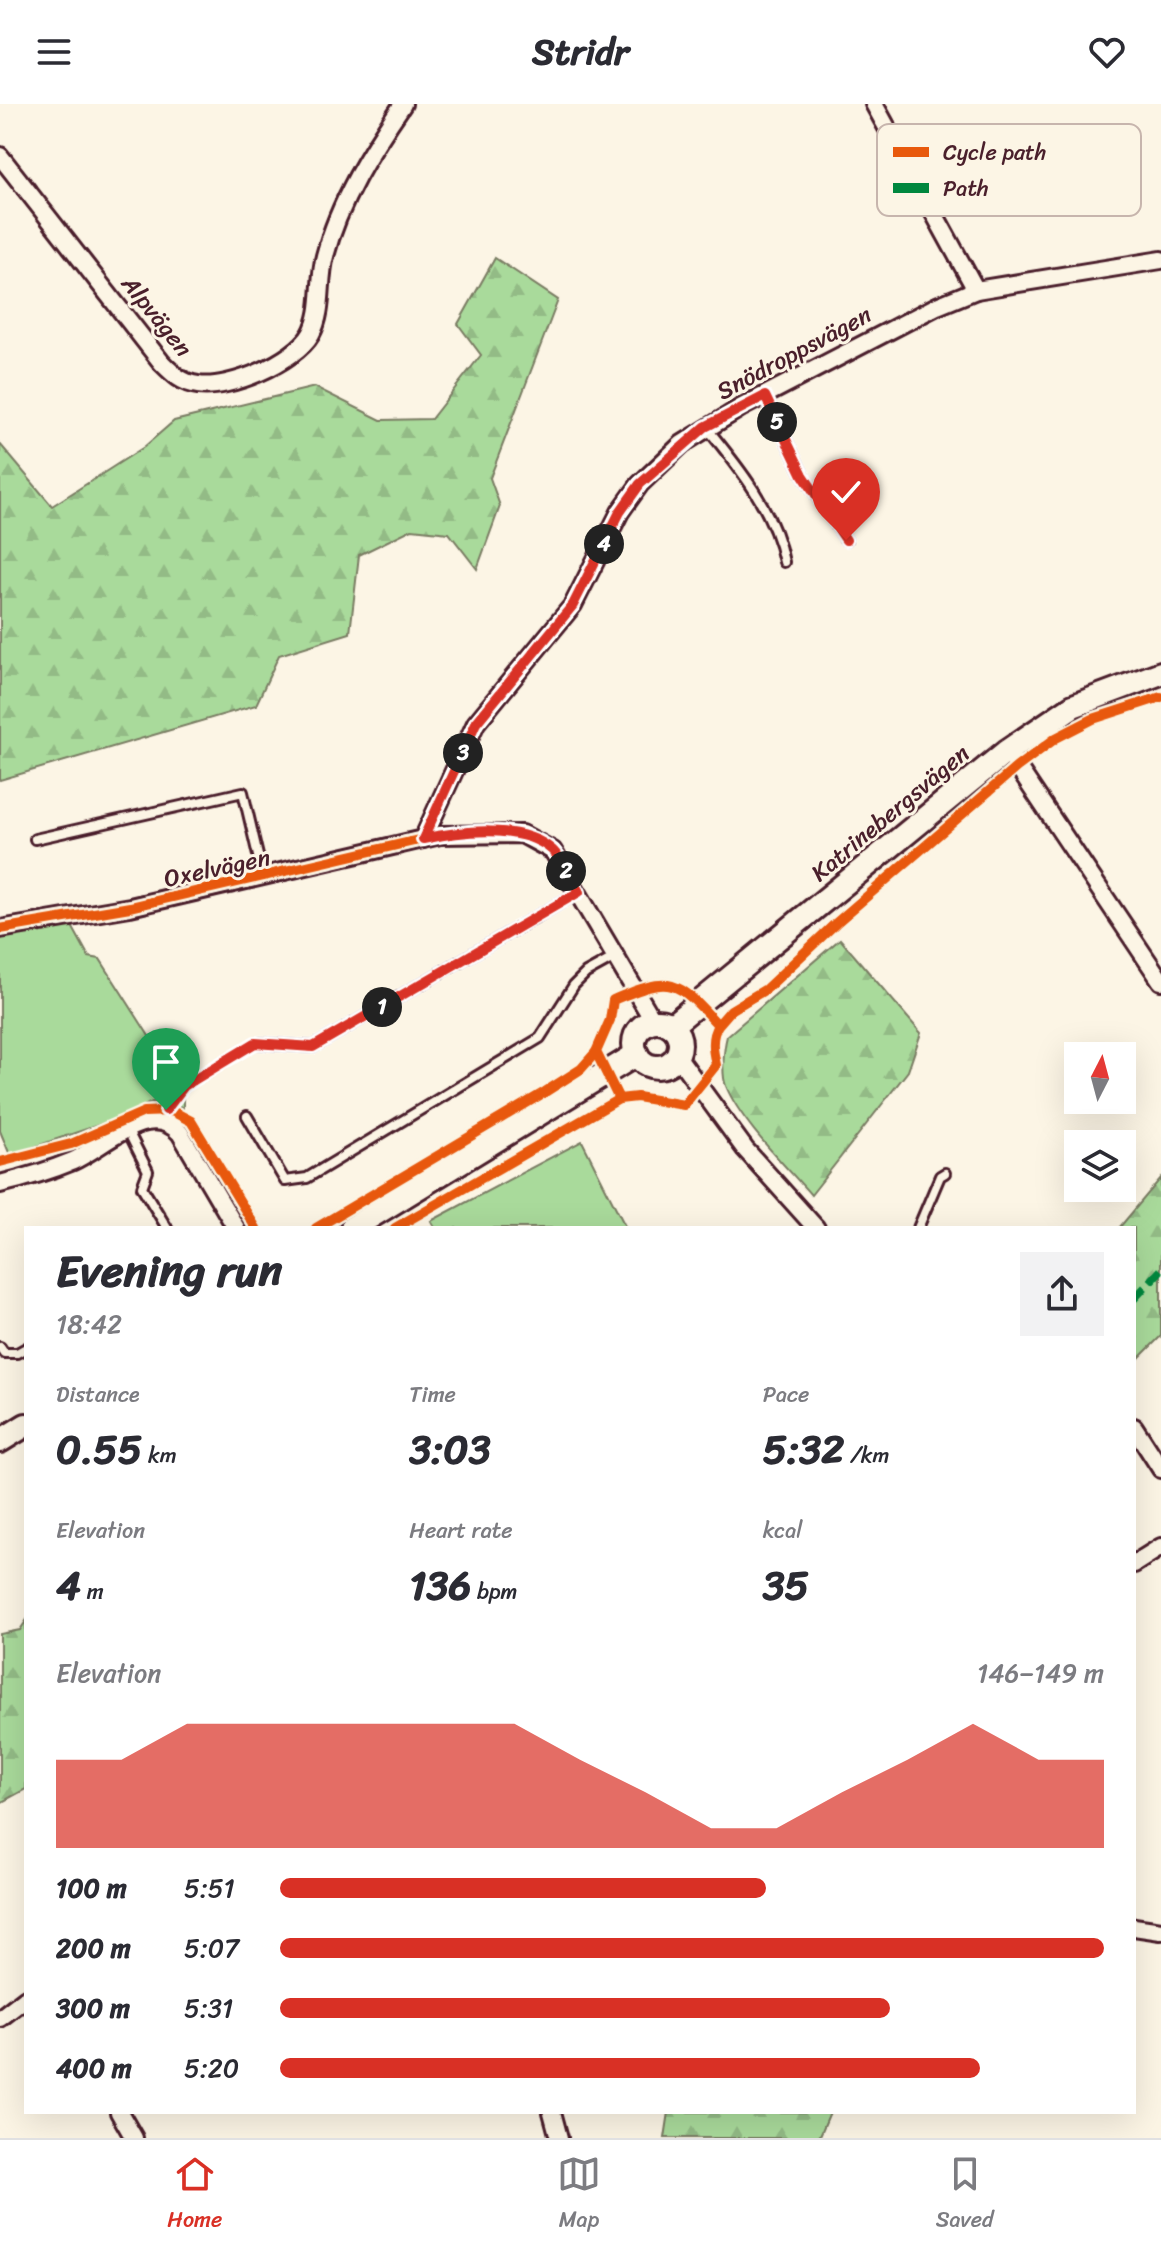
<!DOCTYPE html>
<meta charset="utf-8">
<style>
body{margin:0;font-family:Sriracha,sans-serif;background:#f2f2f3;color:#2b2b33;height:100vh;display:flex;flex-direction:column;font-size:30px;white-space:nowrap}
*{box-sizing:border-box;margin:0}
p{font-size:26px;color:#7c7c81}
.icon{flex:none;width:44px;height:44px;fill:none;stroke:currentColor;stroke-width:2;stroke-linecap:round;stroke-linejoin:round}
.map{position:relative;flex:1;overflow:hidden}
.sheet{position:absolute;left:24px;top:1122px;width:1112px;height:888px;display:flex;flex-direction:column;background:#fff;border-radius:0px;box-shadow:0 8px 32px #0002}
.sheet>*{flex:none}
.needle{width:52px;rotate:6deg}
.buttons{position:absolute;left:1064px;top:938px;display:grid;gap:16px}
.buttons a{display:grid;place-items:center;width:72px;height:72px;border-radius:0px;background:#fff;box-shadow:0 8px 32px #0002;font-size:40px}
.pin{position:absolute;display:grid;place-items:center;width:68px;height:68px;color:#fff;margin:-82px -34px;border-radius:50% 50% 50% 0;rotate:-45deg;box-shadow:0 0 8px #0007}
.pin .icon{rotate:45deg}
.km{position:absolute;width:40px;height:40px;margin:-20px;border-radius:50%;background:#222;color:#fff;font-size:22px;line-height:40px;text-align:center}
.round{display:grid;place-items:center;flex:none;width:84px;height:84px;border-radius:0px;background:#f2f2f3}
.overview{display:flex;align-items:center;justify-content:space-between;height:136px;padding:0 32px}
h1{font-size:44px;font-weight:700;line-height:60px}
.metrics{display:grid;grid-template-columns:repeat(3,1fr);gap:12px;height:136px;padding:8px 32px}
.metrics div{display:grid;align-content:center}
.metrics b{font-size:40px;font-weight:700}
.metrics small{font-size:22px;font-weight:400}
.metrics p{font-size:22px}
.chart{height:224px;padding:16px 32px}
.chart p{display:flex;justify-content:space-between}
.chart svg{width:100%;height:144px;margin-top:8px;fill:#d93025;opacity:.7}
ul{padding:0 32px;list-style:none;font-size:26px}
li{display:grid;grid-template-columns:128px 96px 1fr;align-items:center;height:60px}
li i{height:20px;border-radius:10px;background:#d93025}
header{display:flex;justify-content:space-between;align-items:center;height:104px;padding:0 32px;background:#fff;font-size:36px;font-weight:700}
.dock{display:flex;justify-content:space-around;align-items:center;height:112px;border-top:2px solid #e1e1e2;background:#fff;font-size:22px;color:#7c7c81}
.dock a{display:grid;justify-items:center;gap:4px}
.dock .on{color:#d93025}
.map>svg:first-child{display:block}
</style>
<header><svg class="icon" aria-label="menu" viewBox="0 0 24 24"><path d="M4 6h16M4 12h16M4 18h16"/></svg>Stridr<svg class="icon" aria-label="heart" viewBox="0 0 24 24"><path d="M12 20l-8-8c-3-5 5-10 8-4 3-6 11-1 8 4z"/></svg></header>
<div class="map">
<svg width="1161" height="2034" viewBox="0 0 1161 2034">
<defs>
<pattern id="forest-firs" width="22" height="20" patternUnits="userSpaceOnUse" patternTransform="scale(2)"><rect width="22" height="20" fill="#a9da9b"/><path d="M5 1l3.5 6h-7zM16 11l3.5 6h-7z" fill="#93bb86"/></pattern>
</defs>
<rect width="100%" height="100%" fill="#fcf5e5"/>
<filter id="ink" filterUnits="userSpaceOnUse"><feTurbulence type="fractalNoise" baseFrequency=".0125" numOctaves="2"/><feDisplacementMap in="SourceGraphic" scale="16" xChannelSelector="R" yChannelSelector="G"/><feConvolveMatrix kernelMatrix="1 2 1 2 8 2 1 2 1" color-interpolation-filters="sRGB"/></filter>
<g filter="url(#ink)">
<g fill="url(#forest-firs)" stroke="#7a7c63" stroke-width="2">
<polygon points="495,154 558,196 490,374 500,402 477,465 449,429 412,425 359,451 350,529 279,551 256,601 0,676 0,340 52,402 144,343 174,317 315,283 381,316 431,315 481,251 458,220"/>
<path d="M840,835L921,929L908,967L811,1091C786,1062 740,1017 726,982C721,970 724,944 727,932Z"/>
<polygon points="1161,1074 1161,1232 1134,1259 1134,1124 1119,1124"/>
<polygon points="26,1517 26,1685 0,1699 0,1530 20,1526"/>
<polygon points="669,2008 830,2008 819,2034 665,2034"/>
</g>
<g fill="#a9da9b" stroke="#7a7c63" stroke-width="2">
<polygon points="72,822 89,853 100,855 177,976 183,989 183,1004 173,998 152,998 116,1015 10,1051 0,1027 0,834"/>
<polygon points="582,1037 626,1124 435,1124 431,1117"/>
</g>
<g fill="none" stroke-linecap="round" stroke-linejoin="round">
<g stroke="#4a1f2b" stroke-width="14">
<g id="lane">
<polyline points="765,292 803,371 846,436"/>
<path d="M706,323C739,363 774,406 784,458"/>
<polyline points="35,735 243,688 263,773"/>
<polyline points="255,939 313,943 579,788"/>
<polyline points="247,1012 285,1077 307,1074 540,934 574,881 586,869 615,853"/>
<polyline points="127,1025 148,1067 142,1083 167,1124"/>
<polyline points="918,1124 940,1072 945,1069"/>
<polyline points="0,1243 4,1249 17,1249 26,1244"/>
</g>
</g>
<g stroke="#4a1f2b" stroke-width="22">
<g id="street">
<polyline points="874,0 976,186"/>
<path d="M0,52L162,259C173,270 182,279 198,281C229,286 295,258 311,230C324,207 318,177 325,152C339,98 371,46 403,0"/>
<polyline points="1007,647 1161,877"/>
<polyline points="423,735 476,619 573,501 620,408 640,380 682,340 742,303 937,202 976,186 1161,156"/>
<polyline points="0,825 130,803 440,731 522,730 553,747 654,918"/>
<polyline points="677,952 745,1045 816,1124"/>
<path d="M0,1080C25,1074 49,1067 73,1057C103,1044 149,995 180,1029L236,1124"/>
<polyline points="1134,1323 1161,1365"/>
<polyline points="1134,1460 1161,1443"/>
<polyline points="1134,1823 1161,1827"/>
<polyline points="0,1914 26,1894"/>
<polyline points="119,2008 134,2034"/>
<polyline points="552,2008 559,2034"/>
</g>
</g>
<g stroke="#4a1f2b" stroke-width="28">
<g id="secondary">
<circle cx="657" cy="940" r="23"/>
<polyline points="671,922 1007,647 1073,602 1161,569"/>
<polyline points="352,1124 637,950"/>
<polyline points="0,1337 26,1321"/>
</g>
</g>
<use href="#lane" stroke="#fcf5e5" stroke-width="8"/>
<use href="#street" stroke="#fcf5e5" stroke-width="16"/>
<use href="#secondary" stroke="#fcf5e5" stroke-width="22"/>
<polyline stroke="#00873e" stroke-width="8" stroke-dasharray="16 8" stroke-linecap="butt" points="1134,1195 1161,1166"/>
<g stroke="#fcf5e5" stroke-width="15">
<g id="cycleway">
<polyline points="0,825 130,803 440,731"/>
<path d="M718,921C676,875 672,871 613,896L610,916L596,948L619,995L637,993L684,1001L716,961C713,947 710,934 718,921L731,906L766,885L836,819L1017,663L1056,634L1093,615L1161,593"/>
<polyline points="169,1007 174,991 184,982 255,939"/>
<polyline points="0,1058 71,1040 144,1008 172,1007 191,1017 256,1124"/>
<polyline points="316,1124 545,988 581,965 596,948"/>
<polyline points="395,1124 619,995"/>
</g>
</g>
<use href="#cycleway" stroke="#e8590c" stroke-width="10"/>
</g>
</g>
<g fill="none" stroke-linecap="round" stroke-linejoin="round" filter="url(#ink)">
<g stroke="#fff" stroke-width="16">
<path id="route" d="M166,1006L184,982L255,939L313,943L579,788C571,775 563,756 552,746C522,719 459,727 423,735L476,619L573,501L620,408L640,380L705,323L765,292L803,371L846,436"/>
</g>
<use href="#route" stroke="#d93025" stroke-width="10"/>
</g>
<g text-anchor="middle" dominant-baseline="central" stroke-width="6" stroke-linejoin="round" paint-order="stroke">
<g font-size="24" fill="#4a1f2b" stroke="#fcf5e5">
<text transform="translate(157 212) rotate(51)">Alpvägen</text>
<text transform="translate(794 249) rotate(-28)">Snödroppsvägen</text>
<text transform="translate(890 709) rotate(-40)">Katrinebergsvägen</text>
<text transform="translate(217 764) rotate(-12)">Oxelvägen</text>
</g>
</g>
<rect x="877" y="20" width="264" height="92" rx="12" fill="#fcf5e5" stroke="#c7b5ad" stroke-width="2"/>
<rect x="893" y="43" width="36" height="10" fill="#e8590c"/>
<rect x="893" y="79" width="36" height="10" fill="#00873e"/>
<g font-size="22" fill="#4a1f2b">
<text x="943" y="56">Cycle path</text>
<text x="943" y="92">Path</text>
</g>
</svg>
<div class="buttons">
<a><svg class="needle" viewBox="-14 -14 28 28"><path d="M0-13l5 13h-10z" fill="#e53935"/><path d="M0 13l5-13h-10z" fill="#7c7c81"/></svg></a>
<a><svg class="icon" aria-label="layers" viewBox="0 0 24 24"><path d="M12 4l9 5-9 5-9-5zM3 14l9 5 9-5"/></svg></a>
</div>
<div class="pin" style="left:166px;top:1006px;background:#1e9e55"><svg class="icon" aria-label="arrive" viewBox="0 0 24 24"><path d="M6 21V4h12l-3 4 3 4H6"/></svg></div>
<div class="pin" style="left:846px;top:436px;background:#d93025"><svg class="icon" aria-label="check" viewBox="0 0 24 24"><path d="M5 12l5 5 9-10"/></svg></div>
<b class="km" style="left:382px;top:903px">1</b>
<b class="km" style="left:566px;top:767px">2</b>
<b class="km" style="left:463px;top:649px">3</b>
<b class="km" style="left:604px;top:440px">4</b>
<b class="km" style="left:777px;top:318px">5</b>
<section class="sheet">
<div class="overview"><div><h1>Evening run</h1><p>18:42</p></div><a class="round"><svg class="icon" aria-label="share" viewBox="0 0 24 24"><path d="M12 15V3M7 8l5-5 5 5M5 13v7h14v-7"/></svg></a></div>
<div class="metrics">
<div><p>Distance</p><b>0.55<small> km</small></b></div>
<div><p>Time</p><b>3:03</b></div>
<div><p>Pace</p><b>5:32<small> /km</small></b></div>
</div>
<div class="metrics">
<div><p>Elevation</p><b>4<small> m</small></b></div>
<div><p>Heart rate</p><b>136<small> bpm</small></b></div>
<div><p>kcal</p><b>35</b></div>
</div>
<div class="chart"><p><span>Elevation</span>146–149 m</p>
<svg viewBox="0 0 160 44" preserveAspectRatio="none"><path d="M0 44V17L10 17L20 6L30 6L40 6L50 6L60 6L70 6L80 17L90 27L100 38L110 38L120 27L130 17L140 6L150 17L160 17V44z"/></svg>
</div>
<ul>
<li><b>100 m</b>5:51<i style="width:59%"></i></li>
<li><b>200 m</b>5:07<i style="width:100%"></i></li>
<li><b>300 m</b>5:31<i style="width:74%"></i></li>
<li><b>400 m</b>5:20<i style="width:85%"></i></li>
</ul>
</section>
</div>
<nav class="dock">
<a class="on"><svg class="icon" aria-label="home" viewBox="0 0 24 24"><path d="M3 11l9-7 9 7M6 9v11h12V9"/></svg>Home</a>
<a><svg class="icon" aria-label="map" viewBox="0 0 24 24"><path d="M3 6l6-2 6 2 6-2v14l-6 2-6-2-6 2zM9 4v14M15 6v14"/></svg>Map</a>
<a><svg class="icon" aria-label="saved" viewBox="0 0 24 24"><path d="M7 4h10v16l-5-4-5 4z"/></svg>Saved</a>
</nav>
